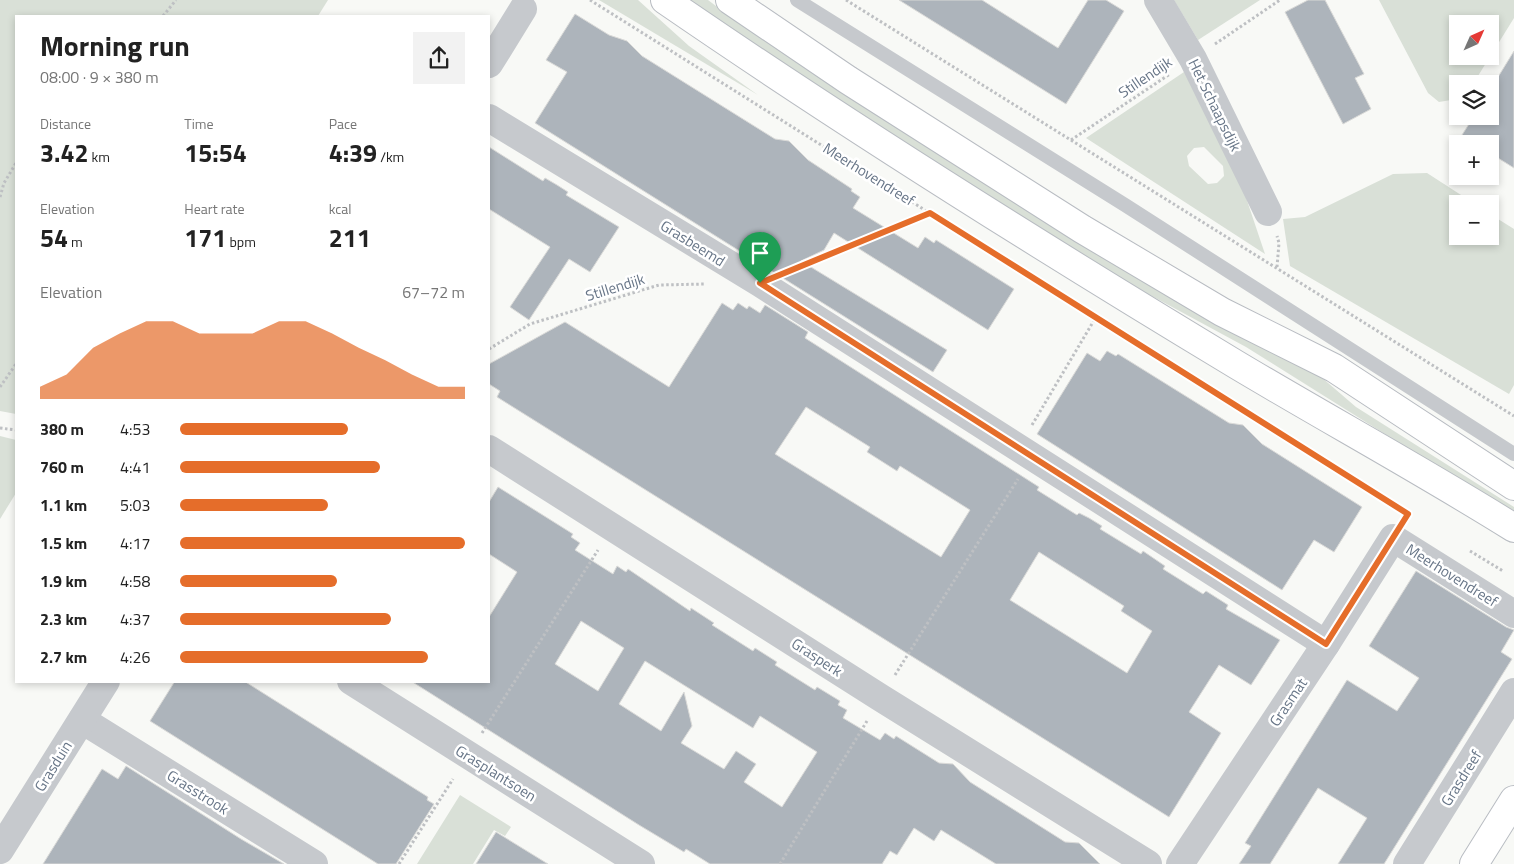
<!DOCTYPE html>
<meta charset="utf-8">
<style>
body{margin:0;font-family:"Titillium Web",sans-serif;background:#f2f2f2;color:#222;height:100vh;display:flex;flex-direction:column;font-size:19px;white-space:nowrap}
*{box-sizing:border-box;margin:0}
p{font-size:16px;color:#767676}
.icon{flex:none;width:28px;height:28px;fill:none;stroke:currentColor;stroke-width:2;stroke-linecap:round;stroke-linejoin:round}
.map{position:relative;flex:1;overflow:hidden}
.side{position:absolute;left:15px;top:15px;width:475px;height:668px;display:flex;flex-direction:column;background:#fff;border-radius:0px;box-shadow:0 2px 8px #0003}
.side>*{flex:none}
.needle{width:32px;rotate:45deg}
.fabs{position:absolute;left:1449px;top:15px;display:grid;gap:10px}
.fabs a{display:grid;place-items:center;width:50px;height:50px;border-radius:0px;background:#fff;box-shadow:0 2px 8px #0003;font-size:25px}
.pin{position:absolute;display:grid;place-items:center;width:42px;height:42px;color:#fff;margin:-51px -21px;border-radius:50% 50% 50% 0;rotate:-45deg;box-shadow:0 0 5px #0007}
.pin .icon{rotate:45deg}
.round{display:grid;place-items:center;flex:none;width:52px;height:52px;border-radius:0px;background:#f2f2f2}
.head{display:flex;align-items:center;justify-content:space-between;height:85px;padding:0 25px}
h1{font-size:28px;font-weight:700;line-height:38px}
.metrics{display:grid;grid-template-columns:repeat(3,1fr);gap:8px;height:85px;padding:5px 25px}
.metrics div{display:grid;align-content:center}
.metrics b{font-size:25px;font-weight:700}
.metrics small{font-size:14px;font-weight:400}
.metrics p{font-size:14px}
.chart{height:140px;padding:10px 25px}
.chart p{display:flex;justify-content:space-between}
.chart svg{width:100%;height:90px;margin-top:5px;fill:#e56d2a;opacity:.7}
ul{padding:0 25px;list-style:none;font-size:16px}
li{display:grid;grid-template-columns:80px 60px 1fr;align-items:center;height:38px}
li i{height:12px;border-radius:6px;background:#e56d2a}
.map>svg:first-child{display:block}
</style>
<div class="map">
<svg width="1514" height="864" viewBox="0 0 1514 864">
<rect width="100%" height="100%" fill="#f8f9f6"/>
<g fill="#d9e0d7" fill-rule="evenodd">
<polygon points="0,0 328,0 318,16 16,16 16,414 0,411"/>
<polygon points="599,0 638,0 689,46 758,95"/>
<polygon points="676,0 708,0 732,18 1306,364 1356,407 1514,507 1514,515 1246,347 1052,242"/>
<polygon points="1174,0 1260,0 1198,40"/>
<path d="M1379,0H1514V18L1473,84H1458L1457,99L1439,102L1428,93ZM1458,24H1490V56H1458Z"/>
<path d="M1184,72L1233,159L1265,254L1086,138ZM1204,147L1223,166L1224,176L1217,183L1208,184L1189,166L1187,156L1194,148Z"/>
<polygon points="1427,173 1475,204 1458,204 1458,236 1490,236 1490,214 1514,229 1514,385 1509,394 1290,266 1283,219 1305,217 1393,174"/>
<polygon points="0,436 16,440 16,493 0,519"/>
<polygon points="460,795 511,827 505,836 494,830 473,864 417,864"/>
</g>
<g fill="#adb4bb" stroke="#dadad8" fill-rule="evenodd">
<polygon points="899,0 982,0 1058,48 1088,0 1106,0 1124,11 1066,104"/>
<polygon points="1308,0 1325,0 1364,74 1355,78 1371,109 1343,124 1285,12"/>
<polygon points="575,14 609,35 627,41 642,56 775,139 789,141 808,160 852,189 851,191 860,197 853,208 918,248 925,237 934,243 936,240 1014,289 988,330 834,233 824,250 801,261 947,350 933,372 535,123 567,72 546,60"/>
<polygon points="1514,51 1514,168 1490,153 1490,144 1475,144 1462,135 1474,116 1490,116 1490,90"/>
<polygon points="489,147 543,181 545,178 557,185 568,192 566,195 619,227 590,272 569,259 529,320 510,307 550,247 489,209"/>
<path d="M722,303L733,310L738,303L747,309L749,306L760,313L765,305L808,332L805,338L1039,487L1037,490L1077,515L1079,513L1089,518L1102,526L1100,529L1141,554L1143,551L1165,566L1163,569L1203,594L1206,591L1228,605L1226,609L1280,640L1251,685L1219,665L1189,712L1221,733L1169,817L497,397L500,391L489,384V364L565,322L669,387ZM806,407L870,447L867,452L897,471L900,466L970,510L941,557L775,454ZM1039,552L1124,606L1121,611L1152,631L1127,673L1010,600Z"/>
<polygon points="1107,351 1116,356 1118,354 1229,423 1243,425 1262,444 1362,507 1334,552 1314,540 1282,590 1037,434 1087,353 1100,361"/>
<path d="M498,487L573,534L571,537L580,543L575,550L613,574L617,566L626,572L628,569L690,611L691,608L714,623L712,625L753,651L755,648L777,662L775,665L815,690L817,687L840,701L838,705L847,710L843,718L880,740L885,733L894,739L896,736L939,763L953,764L970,782L1054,835L1065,842L1079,843L1100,864H996L941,830L934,841L914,828L897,855L890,851L882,864H710L686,849L684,852L639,825L411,681H489V617L517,572L489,554V502ZM581,621L624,648L598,691L555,664ZM645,661L753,728L760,716L817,752L782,807L744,782L756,764L736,751L724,769L681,743L692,726L684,692L661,731L619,704Z"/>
<polygon points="1416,571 1506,627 1514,630 1501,652 1512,659 1384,864 1338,864 1367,818 1318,788 1270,864 1239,864 1251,846 1245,843 1347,680 1397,711 1419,678 1369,646"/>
<polygon points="175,681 244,681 428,797 427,800 434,804 396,864 378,864 150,721"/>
<polygon points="126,766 241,839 284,864 43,864 102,769 118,779"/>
<polygon points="496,832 548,864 476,864"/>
</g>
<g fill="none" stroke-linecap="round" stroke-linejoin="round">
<g stroke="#b8bcc2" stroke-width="30">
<g id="secondary">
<path d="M665,0C851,128 1043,248 1237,365C1329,420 1423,471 1514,528"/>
<polyline points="730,0 848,80 1082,229 1222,312 1334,368 1514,486"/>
<polyline points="1474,864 1514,800"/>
</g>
</g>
<g stroke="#bec0c3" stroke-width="3" stroke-dasharray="2.5 2.5" stroke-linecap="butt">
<polyline points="590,0 1403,510"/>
<polyline points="846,0 1514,416"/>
<polyline points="163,16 176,0"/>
<polyline points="1215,44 1280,0"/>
<polyline points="1071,140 1170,74"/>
<polyline points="0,197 4,183 16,163"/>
<polyline points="1277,267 1279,243 1277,236"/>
<polyline points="791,270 930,213"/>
<polyline points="489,349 530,324 659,285 706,284"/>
<polyline points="0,387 16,364"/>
<polyline points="1032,425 1096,317"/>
<polyline points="0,428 16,430"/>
<polyline points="1470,551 1503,571"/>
<polyline points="895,675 1018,479"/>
<polyline points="482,733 598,550"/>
<polyline points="399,864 453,779"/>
<polyline points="780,864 867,721"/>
</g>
<polyline stroke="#c6c9cd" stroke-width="14" points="797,0 1125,205 1514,454"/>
<g stroke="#c6c9cd" stroke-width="28">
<polyline points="1158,0 1193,59 1268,212"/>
<polyline points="489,64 523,9"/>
<polyline points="489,118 760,283 1326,644"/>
<polyline points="489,449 881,698 1148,864"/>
<polyline points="351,681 641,864"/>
<polyline points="82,720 314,864"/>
<polyline points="0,850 106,681"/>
<polyline points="1180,864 1326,644 1393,538 1514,614"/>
<polyline points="1407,864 1514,692"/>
</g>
<use href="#secondary" stroke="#fff" stroke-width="28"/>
</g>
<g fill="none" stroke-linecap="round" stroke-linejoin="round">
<g stroke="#fff" stroke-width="10">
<polygon id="route" points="930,213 1408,514 1326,644 760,283"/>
</g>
<use href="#route" stroke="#e56d2a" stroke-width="6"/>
</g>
<g text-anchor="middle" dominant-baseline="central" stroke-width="5" stroke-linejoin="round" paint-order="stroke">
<g font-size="15" fill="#677587" stroke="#fff">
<text transform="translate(1145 77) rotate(-34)">Stillendijk</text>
<text transform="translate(1215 105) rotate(64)">Het Schaapsdijk</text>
<text transform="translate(869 174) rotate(32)">Meerhovendreef</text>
<text transform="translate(693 243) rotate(32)">Grasbeemd</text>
<text transform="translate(615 287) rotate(-17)">Stillendijk</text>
<text transform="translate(1452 575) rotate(32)">Meerhovendreef</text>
<text transform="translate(817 657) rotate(33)">Grasperk</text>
<text transform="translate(1288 702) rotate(-56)">Grasmat</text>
<text transform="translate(53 766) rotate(-58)">Grasduin</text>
<text transform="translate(496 773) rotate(32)">Grasplantsoen</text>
<text transform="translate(1461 778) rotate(-58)">Grasdreef</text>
<text transform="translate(198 792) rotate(32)">Grasstrook</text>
</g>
</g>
</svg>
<div class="fabs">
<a><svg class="needle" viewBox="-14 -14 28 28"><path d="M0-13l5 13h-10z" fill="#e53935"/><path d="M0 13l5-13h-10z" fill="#767676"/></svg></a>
<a><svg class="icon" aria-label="layers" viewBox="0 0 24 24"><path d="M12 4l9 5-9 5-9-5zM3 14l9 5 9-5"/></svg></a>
<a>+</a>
<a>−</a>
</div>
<div class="pin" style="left:760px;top:283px;background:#1e9e55"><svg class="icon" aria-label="arrive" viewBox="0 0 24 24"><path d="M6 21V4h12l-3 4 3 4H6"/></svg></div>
<section class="side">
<div class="head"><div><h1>Morning run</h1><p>08:00 · 9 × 380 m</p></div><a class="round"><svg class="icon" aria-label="share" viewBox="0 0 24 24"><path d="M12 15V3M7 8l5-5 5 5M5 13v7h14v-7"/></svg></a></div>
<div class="metrics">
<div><p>Distance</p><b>3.42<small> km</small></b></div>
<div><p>Time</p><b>15:54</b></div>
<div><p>Pace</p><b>4:39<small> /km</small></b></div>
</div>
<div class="metrics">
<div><p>Elevation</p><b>54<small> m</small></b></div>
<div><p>Heart rate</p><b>171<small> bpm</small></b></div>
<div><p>kcal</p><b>211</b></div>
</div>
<div class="chart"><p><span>Elevation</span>67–72 m</p>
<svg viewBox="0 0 160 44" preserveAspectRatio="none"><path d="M0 44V38L10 32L20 19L30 12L40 6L50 6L60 12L70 12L80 12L90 6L100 6L110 12L120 19L130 25L140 32L150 38L160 38V44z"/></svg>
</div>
<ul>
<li><b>380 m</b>4:53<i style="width:59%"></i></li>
<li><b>760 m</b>4:41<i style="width:70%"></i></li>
<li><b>1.1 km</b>5:03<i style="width:52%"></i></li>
<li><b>1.5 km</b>4:17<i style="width:100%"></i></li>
<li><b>1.9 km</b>4:58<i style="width:55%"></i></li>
<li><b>2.3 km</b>4:37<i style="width:74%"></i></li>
<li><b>2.7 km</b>4:26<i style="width:87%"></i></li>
</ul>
</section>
</div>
